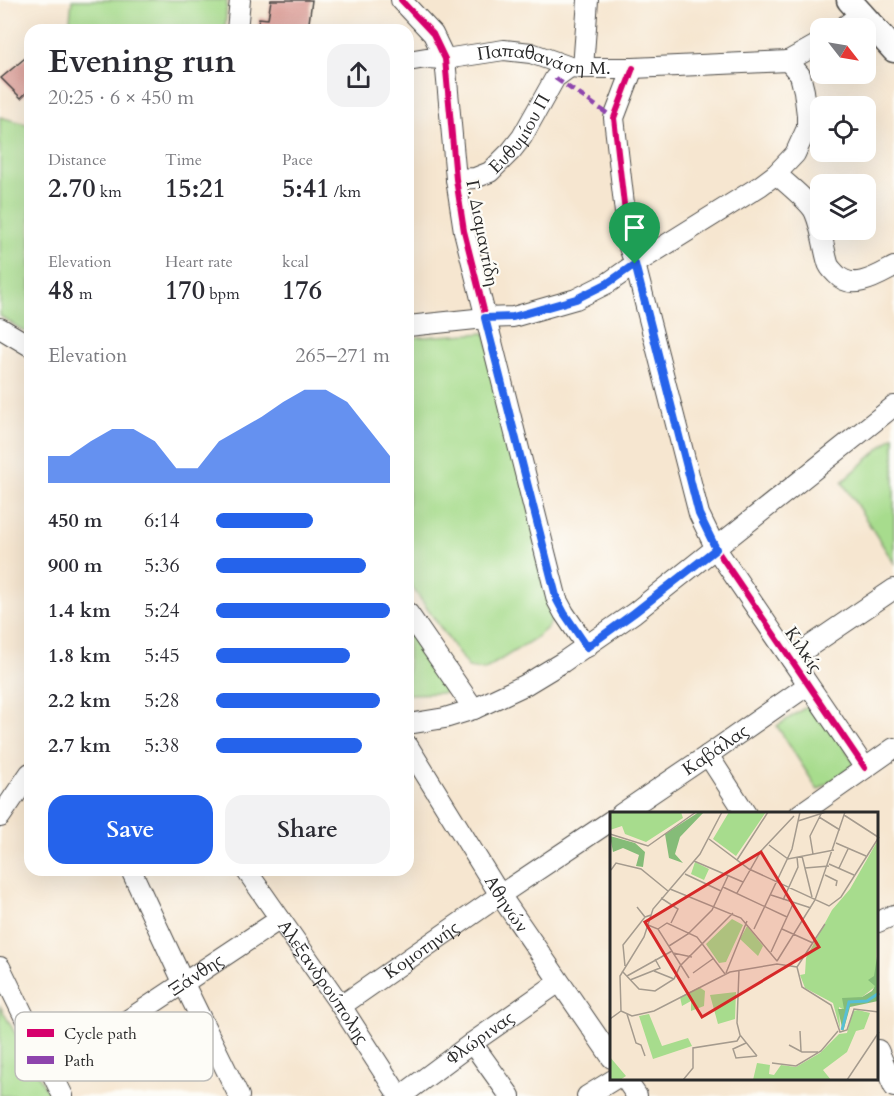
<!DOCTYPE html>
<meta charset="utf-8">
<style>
body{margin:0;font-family:Cardo,serif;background:#f2f2f3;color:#2b2b33;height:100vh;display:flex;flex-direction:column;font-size:22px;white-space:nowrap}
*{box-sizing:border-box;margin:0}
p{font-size:20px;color:#7c7c81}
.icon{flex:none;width:33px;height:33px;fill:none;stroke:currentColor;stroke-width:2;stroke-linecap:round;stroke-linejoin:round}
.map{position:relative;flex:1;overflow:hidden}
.sheet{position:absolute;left:24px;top:24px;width:390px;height:852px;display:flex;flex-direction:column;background:#fff;border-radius:18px;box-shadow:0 6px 24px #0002}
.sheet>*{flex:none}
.needle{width:39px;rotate:121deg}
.tools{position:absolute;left:810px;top:18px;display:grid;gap:12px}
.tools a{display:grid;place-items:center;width:66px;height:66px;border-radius:12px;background:#fff;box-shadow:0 6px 24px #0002;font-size:30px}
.pin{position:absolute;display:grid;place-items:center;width:51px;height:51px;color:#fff;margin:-62px -26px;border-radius:50% 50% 50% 0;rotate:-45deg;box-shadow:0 0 6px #0007}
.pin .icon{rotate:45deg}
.round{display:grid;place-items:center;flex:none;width:63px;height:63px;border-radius:18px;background:#f2f2f3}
.headline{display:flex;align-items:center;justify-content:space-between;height:102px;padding:0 24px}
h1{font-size:33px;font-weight:700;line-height:45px}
.stats{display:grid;grid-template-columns:repeat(3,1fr);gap:9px;height:102px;padding:6px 24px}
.stats div{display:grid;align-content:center}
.stats b{font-size:26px;font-weight:700}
.stats small{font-size:16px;font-weight:400}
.stats p{font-size:16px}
.chart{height:168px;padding:12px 24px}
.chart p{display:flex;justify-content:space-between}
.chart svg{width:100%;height:108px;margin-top:6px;fill:#2563eb;opacity:.7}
.button{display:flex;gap:12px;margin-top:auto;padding:12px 24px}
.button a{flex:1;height:69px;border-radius:18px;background:#2563eb;color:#fff;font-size:24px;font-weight:700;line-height:69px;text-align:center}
.button a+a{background:#f2f2f3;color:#2b2b33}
ul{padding:0 24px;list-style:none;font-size:20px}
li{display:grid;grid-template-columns:96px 72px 1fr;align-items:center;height:45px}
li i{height:15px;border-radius:8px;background:#2563eb}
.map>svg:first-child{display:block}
</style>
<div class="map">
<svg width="894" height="1096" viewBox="0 0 894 1096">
<rect width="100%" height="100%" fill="#fdfcf7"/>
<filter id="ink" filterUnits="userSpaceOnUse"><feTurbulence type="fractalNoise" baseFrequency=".0167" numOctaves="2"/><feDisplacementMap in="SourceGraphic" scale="12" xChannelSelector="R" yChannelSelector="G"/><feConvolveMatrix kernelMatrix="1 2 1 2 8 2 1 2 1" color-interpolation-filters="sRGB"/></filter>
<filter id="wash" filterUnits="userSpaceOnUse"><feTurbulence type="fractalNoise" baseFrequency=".008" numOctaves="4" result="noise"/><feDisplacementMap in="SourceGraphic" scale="24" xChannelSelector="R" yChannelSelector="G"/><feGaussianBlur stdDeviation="1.35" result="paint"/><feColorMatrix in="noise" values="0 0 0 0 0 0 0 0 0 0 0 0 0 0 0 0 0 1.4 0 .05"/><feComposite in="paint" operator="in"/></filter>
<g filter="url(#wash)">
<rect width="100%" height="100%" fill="#f6e6d0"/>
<g fill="#a7dc8d" stroke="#69845c" stroke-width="1.5">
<polygon points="72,0 227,0 225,30 69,30"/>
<polygon points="0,117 30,125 30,335 0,316"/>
<polygon points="485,333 558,613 546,629 534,639 484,670 468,667 408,581 408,338"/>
<polygon points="894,436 894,563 842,482"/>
<polygon points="408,621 445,670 445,693 408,694"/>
<polygon points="815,701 856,765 818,790 777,726"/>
<polygon points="0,1006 50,1096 0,1096"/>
</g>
<g id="blocks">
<g fill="#d7928b">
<polygon points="271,0 312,0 308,30 257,30 259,18 268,19"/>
<polygon points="30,54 30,89 21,98 1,78"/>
</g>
</g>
</g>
<g filter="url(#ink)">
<use href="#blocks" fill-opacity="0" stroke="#494744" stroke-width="1.5"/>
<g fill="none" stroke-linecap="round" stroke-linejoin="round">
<g stroke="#494744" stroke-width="22">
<g id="minor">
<polyline points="401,0 433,34 445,59 456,179 464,231 557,600 564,613 587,647"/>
<polyline points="842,28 861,14"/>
<polyline points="237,30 240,0"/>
<path id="s1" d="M408,61L426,58L445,59L504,50L531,53L570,67L583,68H633L788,61L820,43"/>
<polyline points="583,68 588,0"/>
<polyline points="633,68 614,118 629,247 635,264 699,514 716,549 865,768"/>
<path d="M776,174C786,183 811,203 815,213C822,229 823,246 828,263C829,267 832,270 836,274C852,292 877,276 894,267"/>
<path id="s2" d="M456,179L475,178L490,172L511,151L522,137L555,78L570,67"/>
<polyline points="408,326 485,318 513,317 576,299 608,283 635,264 760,186 776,174 795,154 807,128 807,115 804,91 800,75 788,61"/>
<polyline points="0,328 30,346"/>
<polyline points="408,613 474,709"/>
<polyline points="791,659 894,589"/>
<polyline points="408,724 445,718 474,709 525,685 563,662 634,613 894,406"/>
<path id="s3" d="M408,746L500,895L612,1058"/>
<polyline points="708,755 746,814"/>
<path id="s4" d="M621,814L708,755L808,685"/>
<polyline points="800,814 894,748"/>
<polyline points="0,817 30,773"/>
<polyline points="131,870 184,984 239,1096"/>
<path id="s5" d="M246,870L341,1006L399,1096"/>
<polyline points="878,922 894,915"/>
<polyline points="0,967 63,1096"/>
<path id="s6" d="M341,1006L500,895L612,820"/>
<polyline points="472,1043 510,1096"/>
<polyline points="878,1050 894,1087"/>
<path id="s7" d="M51,1071L280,919"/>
<polyline points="626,1080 637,1096"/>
<path id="s8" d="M401,1096L472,1043L559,982"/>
<polyline points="587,1096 613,1080"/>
</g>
</g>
<g stroke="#494744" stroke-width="27">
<polyline id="major" points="849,0 894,50"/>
</g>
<use href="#minor" stroke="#fff" stroke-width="20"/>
<use href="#major" stroke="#fff" stroke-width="24"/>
<polyline stroke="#8e44ad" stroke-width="4.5" stroke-dasharray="9 4.5" stroke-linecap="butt" points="555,78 614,118"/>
<g stroke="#fdfcf7" stroke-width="10">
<g id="cycleway">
<polyline points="401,0 433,34 445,59 456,179 464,231 557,600 564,613 587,647"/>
<polyline points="633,68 614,118 629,247 635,264 699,514 716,549 865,768"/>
</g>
</g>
<use href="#cycleway" stroke="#d6006c" stroke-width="6"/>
</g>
</g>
<g fill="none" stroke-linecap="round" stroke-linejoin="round" filter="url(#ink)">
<g stroke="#fff" stroke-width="12">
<polygon id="route" points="635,264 699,514 716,549 634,613 587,647 564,613 557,600 485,318 513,317 576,299 608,283"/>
</g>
<use href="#route" stroke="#2563eb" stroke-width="8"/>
</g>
<g text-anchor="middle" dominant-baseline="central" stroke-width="4.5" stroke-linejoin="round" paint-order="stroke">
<g font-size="18" fill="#2b2b2b" stroke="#fdfcf7">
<text stroke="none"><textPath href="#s1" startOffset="138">Παπαθανάση Μ.</textPath></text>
<text stroke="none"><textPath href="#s2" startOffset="84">Ευθυμίου Π</textPath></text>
<text transform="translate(482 233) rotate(79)">Γ. Διαμαντίδη</text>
<text transform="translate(803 650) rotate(56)">Κιλκίς</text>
<text stroke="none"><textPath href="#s4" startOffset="114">Καβάλας</textPath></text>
<text stroke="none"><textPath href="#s3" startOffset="186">Αθηνών</textPath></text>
<text stroke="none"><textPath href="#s6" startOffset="98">Κομοτηνής</textPath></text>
<text stroke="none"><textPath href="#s7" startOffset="174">Ξάνθης</textPath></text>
<text stroke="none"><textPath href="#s5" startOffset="136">Αλεξανδρούπολης</textPath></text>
<text stroke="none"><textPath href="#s8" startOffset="98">Φλώρινας</textPath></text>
</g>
</g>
<g transform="translate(610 812)">
<rect width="268" height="268" fill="#f6e6d0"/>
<path d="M0,0H71L73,6L36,30L15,22L12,14L0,18ZM119,0H156L126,44L103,27ZM268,28L266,174L252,185L235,190L234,198L229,195L230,217L223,191L195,176L190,163L195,162L196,146L222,98L240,77ZM85,50L99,57L94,68L81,62ZM122,107L133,113L116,150L109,151L96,132ZM137,114L153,134L148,144L130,127ZM89,175L95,179L94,194L81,199V189L72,194L70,185ZM126,180L125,207L108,212L100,183ZM248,198L260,201L254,217L246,219L237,240L213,258L221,268H143L147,251L160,253L159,262L164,263L171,253L186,255L210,241L229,222L237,221L243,199ZM39,202L52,234L78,226L82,234L43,247L29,204ZM0,245L16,264L10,268H0Z" fill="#a7dc8d"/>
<path d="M89,0H94L70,25L65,42L73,51L59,46L55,22ZM0,24L25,31L35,40L33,55L26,54L29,43L13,36L3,40ZM268,138V189L240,195L233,220L228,197H234L232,186L252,185L262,179L265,174L258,168L264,164Z" fill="#85bc78"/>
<path fill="none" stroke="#57bfd4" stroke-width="3" d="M232,218L239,190L257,189L269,181"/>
<path fill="none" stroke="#a59b8e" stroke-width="1.5" d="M234,3L268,25M209,5L230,18M188,9L216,0M0,22L38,34L86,0M99,27L139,57L219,94L231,85L269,25M226,31L256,44M159,33L178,47L224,38M203,42L200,24L212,0M192,44L202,85M127,48L158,0M84,49L133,70M219,52L244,63M195,56L219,54M229,56L238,37M1,58L6,51L31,57L58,79M75,62L111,79M215,63L227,69L226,74M113,75L177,105M60,77L131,106L167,149M127,81L151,39L184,4M161,83L201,96M51,86L68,97L61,111M173,88L188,55L187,45M27,95L35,105L41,103M38,113L48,117L79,166M48,117L57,111L87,125L115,162M144,117L182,37L190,0M172,117L203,131M59,134L78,122L102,98L118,64M161,140L183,92M63,141L82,145M167,149L205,88L235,0M15,154L13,133L35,105M187,155L215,112M129,158L127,211L130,223L147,244M12,159L29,177L45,179L64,167L70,154L123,101M44,159L64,167M83,161L104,146M116,161L137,109M17,164L62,139M20,168L50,156L45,147M11,199L22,204L44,199L120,160L167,152L187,155L192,175L221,193L230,220L237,218L244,197L269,200M17,202L26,231L31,233L35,244M0,207L11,199L10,164L34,125L43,97L90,42L112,0M190,219L191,239M136,231L123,237L126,246L147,244M179,233L192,240H208M162,251L186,254L211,239L228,219M73,268L83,256V236L127,229L130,224M237,268L269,220"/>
<path fill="#d62828" fill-opacity="0.15" stroke="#d62828" stroke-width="3" d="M151,40L209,135L92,205L35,110Z"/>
<rect width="268" height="268" fill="none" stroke="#2b2b2b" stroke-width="3"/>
</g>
<rect x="15" y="1012" width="198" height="69" rx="9" fill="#fdfcf7" stroke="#bebdba" stroke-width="1.5"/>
<rect x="27" y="1029" width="27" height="8" fill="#d6006c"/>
<rect x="27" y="1056" width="27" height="8" fill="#8e44ad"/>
<g font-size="16" fill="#2b2b2b">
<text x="64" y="1039">Cycle path</text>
<text x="64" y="1066">Path</text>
</g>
</svg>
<div class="tools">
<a><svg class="needle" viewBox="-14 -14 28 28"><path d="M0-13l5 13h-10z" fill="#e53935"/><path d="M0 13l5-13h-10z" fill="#7c7c81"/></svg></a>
<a><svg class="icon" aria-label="locate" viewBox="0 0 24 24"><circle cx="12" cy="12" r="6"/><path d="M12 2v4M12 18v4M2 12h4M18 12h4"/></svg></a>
<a><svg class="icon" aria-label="layers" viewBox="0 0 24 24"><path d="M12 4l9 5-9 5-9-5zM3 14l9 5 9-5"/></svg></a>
</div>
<div class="pin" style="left:635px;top:264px;background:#1e9e55"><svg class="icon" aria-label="arrive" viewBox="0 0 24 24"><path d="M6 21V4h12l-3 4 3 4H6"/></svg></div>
<section class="sheet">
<div class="headline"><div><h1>Evening run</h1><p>20:25 · 6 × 450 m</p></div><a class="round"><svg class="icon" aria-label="share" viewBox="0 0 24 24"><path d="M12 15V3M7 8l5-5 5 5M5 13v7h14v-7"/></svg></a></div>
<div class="stats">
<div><p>Distance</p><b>2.70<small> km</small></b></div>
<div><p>Time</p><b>15:21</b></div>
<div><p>Pace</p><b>5:41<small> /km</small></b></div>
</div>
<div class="stats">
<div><p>Elevation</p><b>48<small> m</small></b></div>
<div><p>Heart rate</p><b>170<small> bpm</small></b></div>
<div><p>kcal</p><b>176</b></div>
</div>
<div class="chart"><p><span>Elevation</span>265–271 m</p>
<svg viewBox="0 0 160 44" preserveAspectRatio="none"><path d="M0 44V33L10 33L20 27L30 22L40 22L50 27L60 38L70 38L80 27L90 22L100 17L110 11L120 6L130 6L140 11L150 22L160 33V44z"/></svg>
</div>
<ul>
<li><b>450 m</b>6:14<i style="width:56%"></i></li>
<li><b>900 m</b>5:36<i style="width:86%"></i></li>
<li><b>1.4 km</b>5:24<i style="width:100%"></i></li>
<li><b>1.8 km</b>5:45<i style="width:77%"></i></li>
<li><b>2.2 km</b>5:28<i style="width:94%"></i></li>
<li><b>2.7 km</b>5:38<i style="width:84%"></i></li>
</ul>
<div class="button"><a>Save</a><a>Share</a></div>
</section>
</div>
